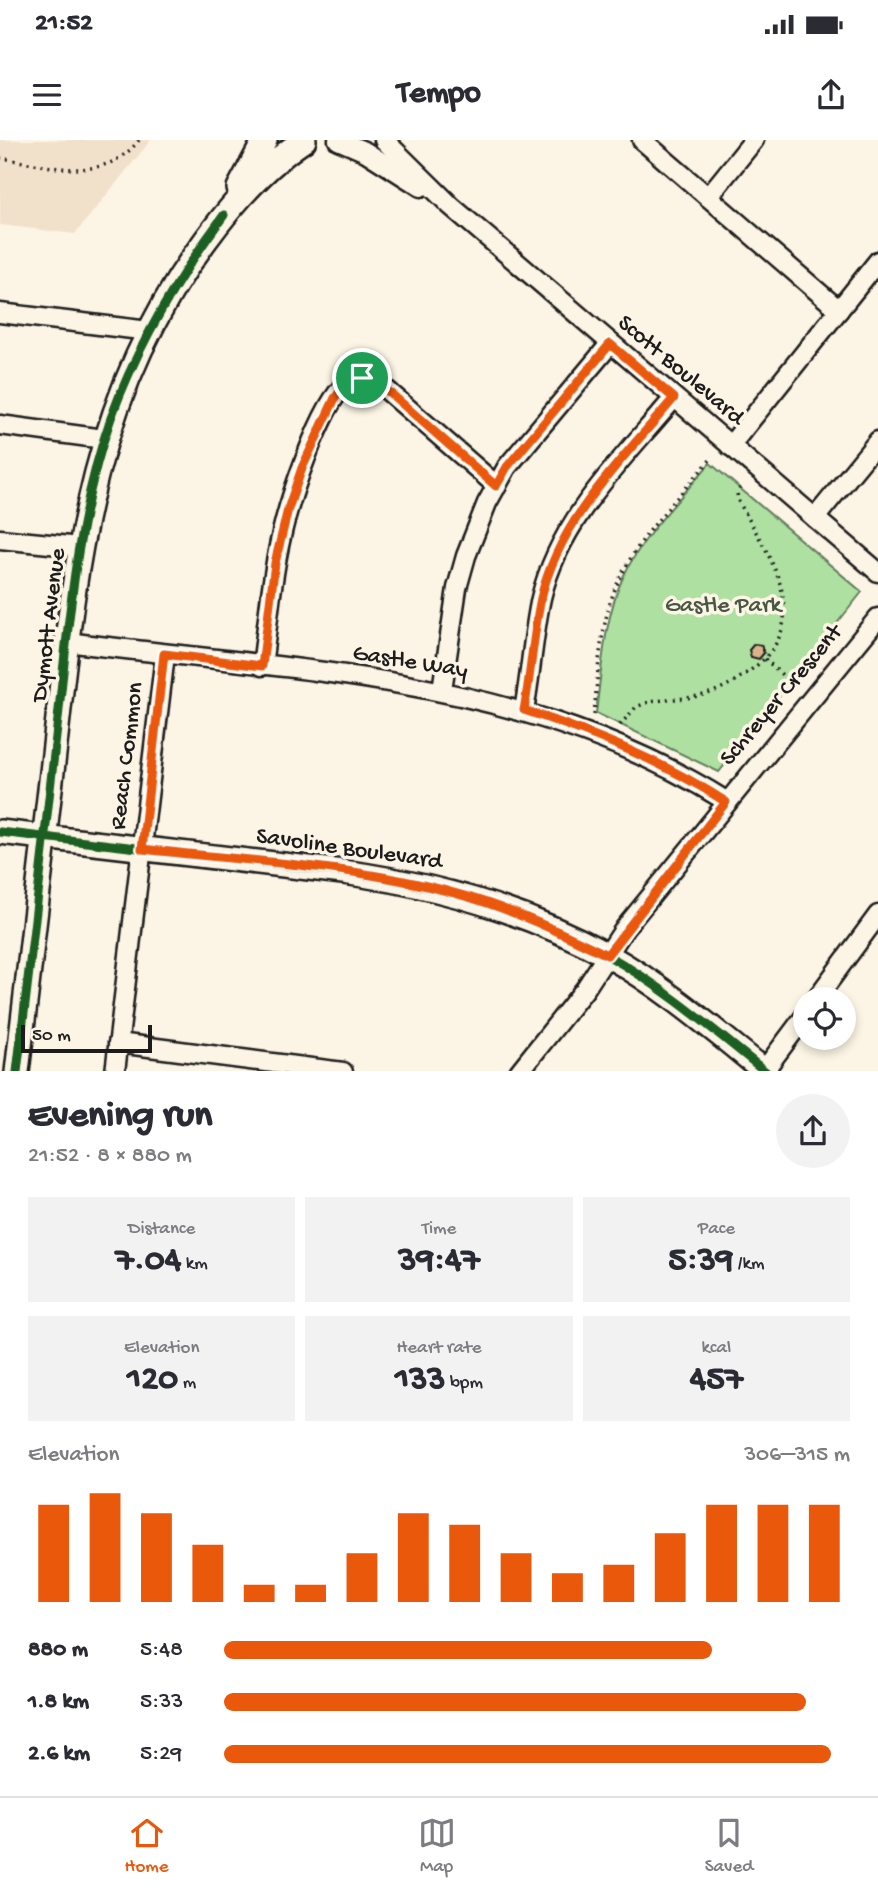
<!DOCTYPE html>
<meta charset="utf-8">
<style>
body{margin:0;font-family:"Gochi Hand",sans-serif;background:#f2f2f3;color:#2b2b33;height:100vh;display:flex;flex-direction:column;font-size:26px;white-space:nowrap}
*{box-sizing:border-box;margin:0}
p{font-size:23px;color:#7c7c81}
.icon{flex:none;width:38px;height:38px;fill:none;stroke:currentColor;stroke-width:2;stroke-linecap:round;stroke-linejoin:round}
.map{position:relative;height:931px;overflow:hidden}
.drawer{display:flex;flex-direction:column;background:#fff;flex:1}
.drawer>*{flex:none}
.fabs{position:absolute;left:793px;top:847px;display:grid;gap:14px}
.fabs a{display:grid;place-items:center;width:63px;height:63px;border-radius:50%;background:#fff;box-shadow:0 4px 10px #0003;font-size:35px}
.scale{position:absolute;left:21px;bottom:18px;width:131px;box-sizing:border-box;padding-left:7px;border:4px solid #1c1c1c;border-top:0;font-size:19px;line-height:24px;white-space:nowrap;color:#1c1c1c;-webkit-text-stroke:5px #fcf5e5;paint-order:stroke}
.pin{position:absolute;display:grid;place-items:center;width:60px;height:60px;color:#fff;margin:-30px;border:4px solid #fff;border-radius:50%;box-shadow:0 2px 7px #0007}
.round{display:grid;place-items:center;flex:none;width:74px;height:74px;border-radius:37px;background:#f2f2f3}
.summary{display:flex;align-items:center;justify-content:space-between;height:119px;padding:0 28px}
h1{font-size:38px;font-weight:700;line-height:52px}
.stats{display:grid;grid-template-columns:repeat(3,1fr);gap:10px;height:119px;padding:7px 28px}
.stats div{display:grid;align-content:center;border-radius:0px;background:#f2f2f3;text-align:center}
.stats b{font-size:35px;font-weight:700}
.stats small{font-size:19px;font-weight:400}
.stats p{font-size:19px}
.chart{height:196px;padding:14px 28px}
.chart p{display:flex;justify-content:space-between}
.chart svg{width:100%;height:126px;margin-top:7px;stroke:#ea580c;stroke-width:6}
ul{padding:0 28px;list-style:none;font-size:23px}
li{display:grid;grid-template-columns:112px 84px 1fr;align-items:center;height:52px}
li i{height:18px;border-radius:9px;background:#ea580c}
.status{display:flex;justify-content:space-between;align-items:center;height:49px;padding:0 35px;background:#fff;direction:ltr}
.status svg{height:19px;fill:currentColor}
header{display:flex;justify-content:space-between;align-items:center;height:91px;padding:0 28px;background:#fff;font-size:32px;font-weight:700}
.menu{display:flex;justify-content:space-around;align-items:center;height:98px;border-top:2px solid #e1e1e2;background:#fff;font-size:19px;color:#7c7c81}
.menu a{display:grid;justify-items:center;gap:4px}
.menu .current{color:#ea580c}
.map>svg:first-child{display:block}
</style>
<div class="status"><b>21:52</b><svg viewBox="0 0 49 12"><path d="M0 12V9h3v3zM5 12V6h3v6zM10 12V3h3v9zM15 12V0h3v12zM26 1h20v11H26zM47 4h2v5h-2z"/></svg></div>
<header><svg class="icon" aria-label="menu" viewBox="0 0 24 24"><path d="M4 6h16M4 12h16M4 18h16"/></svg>Tempo<svg class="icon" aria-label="share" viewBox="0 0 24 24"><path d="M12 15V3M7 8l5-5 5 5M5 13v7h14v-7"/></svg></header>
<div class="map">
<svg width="878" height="932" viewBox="0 0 878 932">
<rect width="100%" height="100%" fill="#fcf5e5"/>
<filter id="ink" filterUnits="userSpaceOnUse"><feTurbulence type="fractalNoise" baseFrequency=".0143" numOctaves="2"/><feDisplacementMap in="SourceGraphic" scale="14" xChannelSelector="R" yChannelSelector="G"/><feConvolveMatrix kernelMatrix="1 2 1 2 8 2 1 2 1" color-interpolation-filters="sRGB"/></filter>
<g filter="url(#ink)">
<polygon fill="#f2e1ca" points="0,0 151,0 75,94 0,85"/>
<path fill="#ade0a1" stroke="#647e5e" stroke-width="2" d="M710,323L862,452L719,632L596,573C602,527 604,478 624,435C644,394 681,358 710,323Z"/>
<polygon fill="#dab28b" stroke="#1c1c1c" stroke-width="2" points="754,504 761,505 764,513 759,519 751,517 749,510"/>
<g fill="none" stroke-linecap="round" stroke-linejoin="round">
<g stroke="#1c1c1c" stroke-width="23">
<g id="minor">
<polyline points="338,0 366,12 421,47"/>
<polyline points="384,0 451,66 878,432"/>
<polyline points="642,0 839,170"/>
<polyline points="708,57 754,0"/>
<polyline points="0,173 149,191"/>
<polyline points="0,285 104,299"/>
<polyline points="730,306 878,121"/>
<polyline points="815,378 878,301"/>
<polyline points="0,399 80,407"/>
<path d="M67,502C294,531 526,535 726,661"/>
<path d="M262,526C268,483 271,439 281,397C288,364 320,265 346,244C357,236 370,239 381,245L497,346"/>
<polyline points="442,550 457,448 466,416 487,363 507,327 610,204"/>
<path d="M524,570C531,533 533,495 541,458C560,378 623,319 674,258"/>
<polyline points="816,859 878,775"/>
<polyline points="118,903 343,932"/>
<polyline points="115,932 165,515"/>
<polyline points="519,932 585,849 625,788 878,478"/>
<polyline points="763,932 805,876"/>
</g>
</g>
<g stroke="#1c1c1c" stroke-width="28">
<g id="tertiary">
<polyline points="239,48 265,0"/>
<path d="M0,692L343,732C436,745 525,770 607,815C664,847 715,891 766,932"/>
<path d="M17,932C29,832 41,732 52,632C74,439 84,264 205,101C232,64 265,26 304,0"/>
</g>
</g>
<g stroke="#1c1c1c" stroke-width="3.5" stroke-dasharray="2 5" stroke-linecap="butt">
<path d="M0,18C49,25 103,46 139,0"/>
<polyline points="765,519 792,544"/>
<path d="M594,575C597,541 599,507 607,474C622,412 670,367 710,320"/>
<path d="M620,585L636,567L646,563C666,558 689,560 710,553C727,547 742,537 756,526C817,477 765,411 738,360L737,353L741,346"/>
</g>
<use href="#minor" stroke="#fcf5e5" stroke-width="18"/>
<use href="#tertiary" stroke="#fcf5e5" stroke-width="23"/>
<g stroke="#fcf5e5" stroke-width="13">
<g id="cycleway">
<path d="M0,692L343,732C436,745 525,770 607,815C664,847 715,891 766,932"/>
<path d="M17,932C31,814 45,697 58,579C69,478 77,374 111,278C138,204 177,138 224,75"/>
</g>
</g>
<use href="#cycleway" stroke="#1b5e20" stroke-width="9"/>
</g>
</g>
<g fill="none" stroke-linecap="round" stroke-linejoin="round" filter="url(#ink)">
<g stroke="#fff" stroke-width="14">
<path id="route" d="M610,204L674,258C623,319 560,378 541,458C533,495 531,533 524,570C595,594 663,621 726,662L607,815C558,791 507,767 454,753C353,725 245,721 142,709L164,514L262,526L275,423L288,369L302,328L335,258L346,244L362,238L381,245L496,346L507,327Z"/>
</g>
<use href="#route" stroke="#ea580c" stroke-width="9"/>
</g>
<g text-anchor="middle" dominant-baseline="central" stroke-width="7" stroke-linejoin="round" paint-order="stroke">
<g font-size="24" fill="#1c1c1c" stroke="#fcf5e5">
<text transform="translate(680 231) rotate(40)">Scott Boulevard</text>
<text transform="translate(50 485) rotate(-83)">Dymott Avenue</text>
<text transform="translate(410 523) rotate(9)">Gastle Way</text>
<text transform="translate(782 556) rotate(-50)">Schreyer Crescent</text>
<text transform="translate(128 616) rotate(-83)">Reach Common</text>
<text transform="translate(349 710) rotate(8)">Savoline Boulevard</text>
</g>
<g font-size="24" fill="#485744" stroke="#fcf5e5">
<text x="723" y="466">Gastle Park</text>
</g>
</g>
</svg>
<div class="fabs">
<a><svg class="icon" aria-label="locate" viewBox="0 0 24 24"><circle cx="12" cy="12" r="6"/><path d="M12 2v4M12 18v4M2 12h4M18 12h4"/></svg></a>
</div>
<div class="scale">50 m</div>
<div class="pin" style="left:362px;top:238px;background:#1e9e55"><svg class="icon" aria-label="arrive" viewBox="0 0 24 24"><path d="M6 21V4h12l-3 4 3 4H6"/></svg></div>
</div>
<section class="drawer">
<div class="summary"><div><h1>Evening run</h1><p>21:52 · 8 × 880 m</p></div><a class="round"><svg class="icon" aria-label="share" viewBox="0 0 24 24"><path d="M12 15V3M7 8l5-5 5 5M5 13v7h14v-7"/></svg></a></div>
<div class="stats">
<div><p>Distance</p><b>7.04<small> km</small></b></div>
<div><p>Time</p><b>39:47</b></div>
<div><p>Pace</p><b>5:39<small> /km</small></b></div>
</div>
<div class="stats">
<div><p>Elevation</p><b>120<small> m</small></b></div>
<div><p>Heart rate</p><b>133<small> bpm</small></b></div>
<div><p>kcal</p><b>457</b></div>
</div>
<div class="chart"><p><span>Elevation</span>306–315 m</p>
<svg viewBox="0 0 160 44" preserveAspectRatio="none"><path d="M5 44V10M15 44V6M25 44V13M35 44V24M45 44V38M55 44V38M65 44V27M75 44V13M85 44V17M95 44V27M105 44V34M115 44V31M125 44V20M135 44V10M145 44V10M155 44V10"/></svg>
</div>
<ul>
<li><b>880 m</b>5:48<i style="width:78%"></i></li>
<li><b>1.8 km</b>5:33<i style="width:93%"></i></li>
<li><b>2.6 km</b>5:29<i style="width:97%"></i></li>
</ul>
</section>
<nav class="menu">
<a class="current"><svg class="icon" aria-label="home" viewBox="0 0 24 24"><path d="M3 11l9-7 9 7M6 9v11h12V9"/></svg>Home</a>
<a><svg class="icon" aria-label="map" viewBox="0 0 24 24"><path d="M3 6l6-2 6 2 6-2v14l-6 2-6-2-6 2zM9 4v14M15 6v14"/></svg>Map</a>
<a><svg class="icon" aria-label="saved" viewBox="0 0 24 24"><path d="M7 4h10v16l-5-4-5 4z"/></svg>Saved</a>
</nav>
